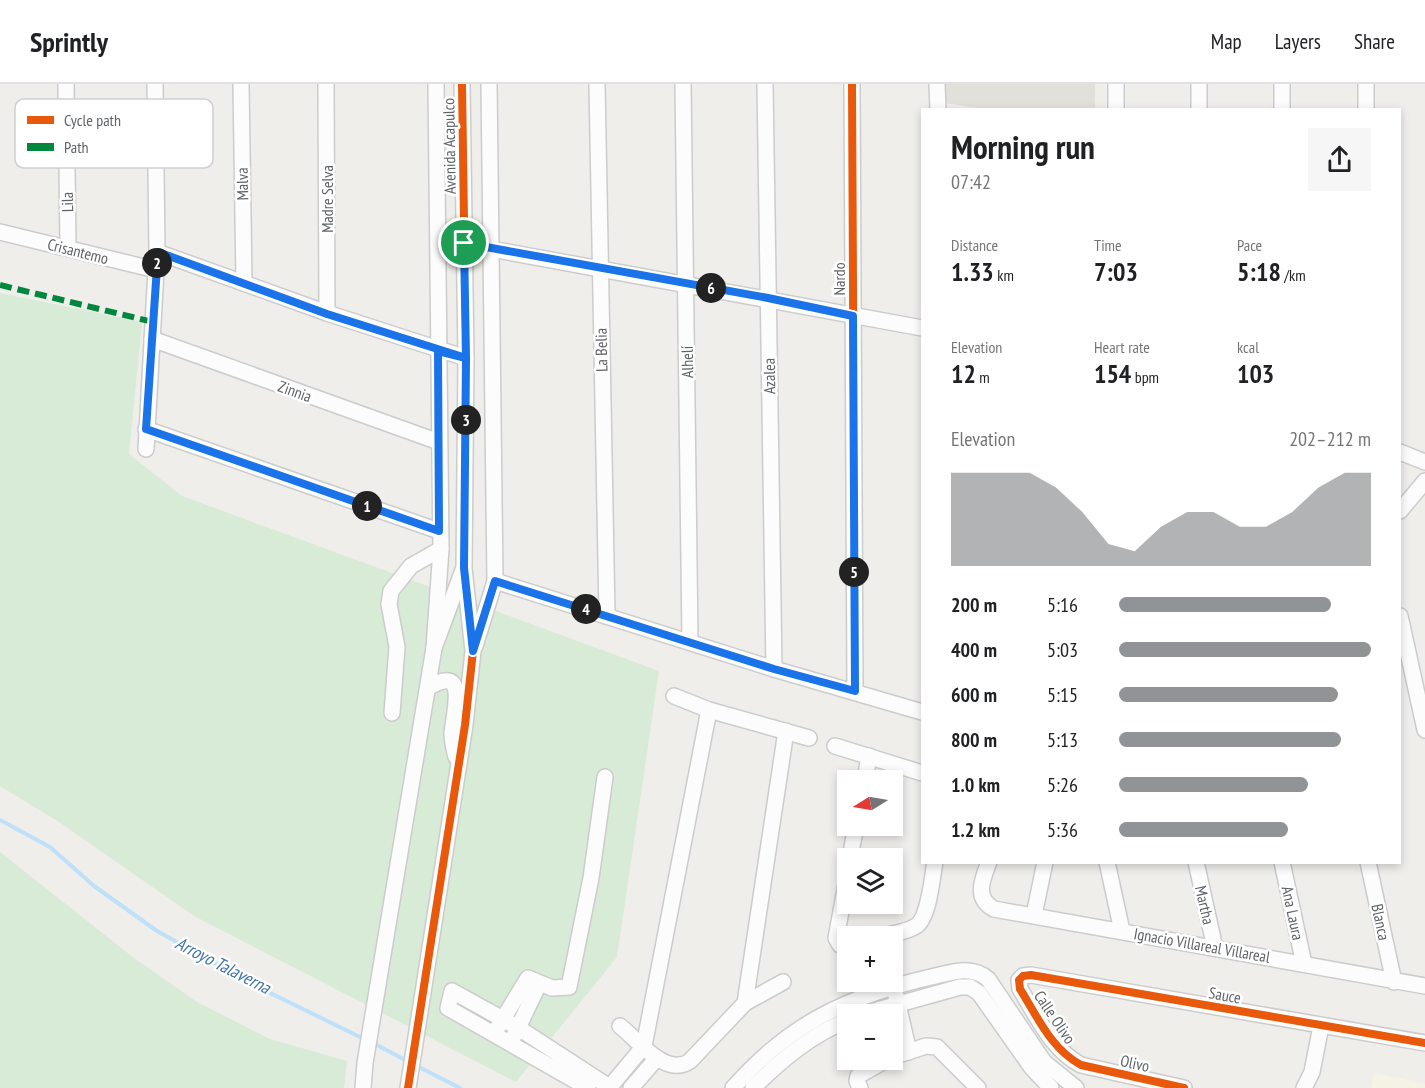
<!DOCTYPE html>
<meta charset="utf-8">
<style>
body{margin:0;font-family:"PT Sans Narrow",sans-serif;background:#f6f6f6;color:#202124;height:100vh;display:flex;flex-direction:column;font-size:22px;white-space:nowrap}
*{box-sizing:border-box;margin:0}
p{font-size:20px;color:#757577}
.icon{flex:none;width:33px;height:33px;fill:none;stroke:currentColor;stroke-width:2;stroke-linecap:round;stroke-linejoin:round}
.map{position:relative;flex:1;overflow:hidden}
.side{position:absolute;left:921px;top:24px;width:480px;height:756px;display:flex;flex-direction:column;background:#fff;border-radius:0px;box-shadow:0 3px 9px #0003}
.side>*{flex:none}
.needle{width:39px;rotate:259deg}
.buttons{position:absolute;left:837px;top:686px;display:grid;gap:12px}
.buttons a{display:grid;place-items:center;width:66px;height:66px;border-radius:0px;background:#fff;box-shadow:0 3px 9px #0003;font-size:30px}
.pin{position:absolute;display:grid;place-items:center;width:51px;height:51px;color:#fff;margin:-26px;border:3px solid #fff;border-radius:50%;box-shadow:0 2px 6px #0007}
.km{position:absolute;width:30px;height:30px;margin:-15px;border-radius:50%;background:#222;color:#fff;font-size:16px;line-height:30px;text-align:center}
.round{display:grid;place-items:center;flex:none;width:63px;height:63px;border-radius:0px;background:#f6f6f6}
.summary{display:flex;align-items:center;justify-content:space-between;height:102px;padding:0 30px}
h1{font-size:33px;font-weight:700;line-height:45px}
.stats{display:grid;grid-template-columns:repeat(3,1fr);gap:9px;height:102px;padding:6px 30px}
.stats div{display:grid;align-content:center}
.stats b{font-size:26px;font-weight:700}
.stats small{font-size:16px;font-weight:400}
.stats p{font-size:16px}
.chart{height:168px;padding:12px 30px}
.chart p{display:flex;justify-content:space-between}
.chart svg{width:100%;height:108px;margin-top:6px;fill:#919496;opacity:.7}
ul{padding:0 30px;list-style:none;font-size:20px}
li{display:grid;grid-template-columns:96px 72px 1fr;align-items:center;height:45px}
li i{height:15px;border-radius:8px;background:#919496}
header{display:flex;align-items:center;gap:36px;box-sizing:border-box;height:84px;padding:0 30px;background:#fff;border-bottom:2px solid #e0e0e0}
header strong{font-size:28px}
nav{display:flex;gap:33px;margin-inline-start:auto;font-size:21px}
.map>svg:first-child{display:block}
</style>
<header>
<strong>Sprintly</strong>
<nav><a>Map</a><a>Layers</a><a>Share</a></nav>
</header>
<div class="map">
<svg width="1425" height="1004" viewBox="0 0 1425 1004">
<rect width="100%" height="100%" fill="#efeeea"/>
<polygon fill="#f7f3e4" points="1375,989 1425,1000 1425,1004 1371,1004"/>
<polygon fill="#e2e0da" points="945,0 1095,0 1095,25 984,25 945,19"/>
<g fill="#d8ebd6">
<polygon points="0,209 142,238 129,370 182,412 659,587 617,873 516,998 194,832 59,738 0,702"/>
<polygon points="0,768 134,874 197,918 270,955 347,977 344,1004 0,1004"/>
</g>
<g fill="none" stroke-linecap="round" stroke-linejoin="round">
<g stroke="#bfe0f9" stroke-width="4">
<polyline points="0,736 50,763 94,802 157,847 256,902 366,956"/>
<polyline points="373,959 409,978"/>
<polyline points="415,981 460,1004"/>
</g>
<g stroke="#cbcccc" stroke-width="18">
<g id="minor">
<polyline points="66,0 68,164"/>
<polyline points="241,0 244,199"/>
<polyline points="326,0 327,229"/>
<polyline points="597,0 607,531"/>
<polyline points="683,0 690,557"/>
<polyline points="765,0 774,585"/>
<polyline points="852,0 855,607"/>
<polyline points="937,0 938,26"/>
<polyline points="1116,0 1116,26"/>
<polyline points="1199,0 1199,26"/>
<polyline points="1282,0 1282,26"/>
<polyline points="1366,0 1366,26"/>
<polyline points="0,148 156,186"/>
<polyline points="464,160 922,244"/>
<polyline points="157,168 327,229 466,274"/>
<polyline points="152,255 439,358"/>
<polyline points="146,345 439,447"/>
<polyline points="146,365 157,168 155,0"/>
<polyline points="1400,368 1425,378"/>
<polyline points="1400,427 1425,397"/>
<polyline points="495,497 774,585 922,628"/>
<polyline points="1400,532 1425,646"/>
<polyline points="475,562 495,497 489,0"/>
<polyline points="434,564 441,465 436,0"/>
<path d="M428,604C469,578 454,628 452,649C452,658 454,665 456,673"/>
<polyline points="674,612 709,626 809,654"/>
<polyline points="392,629 397,563 389,520 391,507 411,482 441,465"/>
<polyline points="835,662 922,689"/>
<polyline points="865,696 869,672"/>
<polyline points="850,774 856,741"/>
<path d="M989,778C982,796 974,814 994,825L1425,902"/>
<polyline points="1107,778 1122,847"/>
<polyline points="1196,778 1215,864"/>
<polyline points="1282,778 1304,880"/>
<polyline points="1368,778 1394,898"/>
<polyline points="848,790 836,854 840,861 848,862"/>
<polyline points="1034,831 1045,778"/>
<path d="M884,852C894,849 907,848 916,842C929,834 932,794 935,778"/>
<polyline points="896,912 909,968"/>
<polyline points="745,919 786,647"/>
<polyline points="863,930 960,903 970,903 979,909 1032,984 1051,1004"/>
<path d="M620,942C638,956 666,994 690,977L745,919L783,898"/>
<polyline points="498,943 528,894 552,904 569,903 591,794 605,693"/>
<polyline points="514,952 539,900"/>
<polyline points="892,973 926,962 937,963 978,1004"/>
<polyline points="363,1004 365,979 434,564 463,486"/>
<polyline points="408,1004 465,641 473,567 464,484 466,274 462,0"/>
<polyline points="588,1004 448,924 452,907 517,943 611,1004"/>
<polyline points="609,1004 644,962 709,626"/>
<polyline points="631,1004 657,974"/>
<path d="M733,1004C790,939 849,912 931,893C950,889 971,880 988,895L1044,978L1076,1004"/>
<path d="M753,1004C781,976 811,951 848,936"/>
<polyline points="860,1004 857,997 858,992 888,975"/>
<path d="M1184,1004L1081,981C1051,965 1037,932 1020,905L1019,896L1023,892L1031,891L1425,959"/>
<polyline points="1304,1004 1312,988 1321,942"/>
</g>
</g>
<use href="#minor" stroke="#fdfcfc" stroke-width="15"/>
<polyline stroke="#00873e" stroke-width="6" stroke-dasharray="12 6" stroke-linecap="butt" points="0,201 153,238"/>
<g stroke="#fff" stroke-width="11">
<g id="cycleway">
<polyline points="852,0 855,607"/>
<polyline points="408,1004 465,641 473,567 464,484 466,274 462,0"/>
<path d="M1184,1004L1081,981C1051,965 1037,932 1020,905L1019,896L1023,892L1031,891L1425,959"/>
</g>
</g>
<use href="#cycleway" stroke="#e8590c" stroke-width="8"/>
</g>
<g fill="none" stroke-linecap="round" stroke-linejoin="round">
<g stroke="#fff" stroke-width="12">
<polyline id="route" points="464,159 466,274 438,267 439,447 146,345 158,168 327,230 466,274 464,484 473,567 495,497 774,585 855,607 853,232 768,214 464,159"/>
</g>
<use href="#route" stroke="#1a73e8" stroke-width="8"/>
</g>
<g text-anchor="middle" dominant-baseline="central" stroke-width="5" stroke-linejoin="round" paint-order="stroke">
<g font-size="16" fill="#5f6368" stroke="#fff">
<text transform="translate(449 62) rotate(-91)">Avenida Acapulco</text>
<text transform="translate(242 100) rotate(-91)">Malva</text>
<text transform="translate(327 115) rotate(-90)">Madre Selva</text>
<text transform="translate(67 118) rotate(-91)">Lila</text>
<text transform="translate(78 167) rotate(14)">Crisantemo</text>
<text transform="translate(839 195) rotate(-90)">Nardo</text>
<text transform="translate(601 266) rotate(-91)">La Belia</text>
<text transform="translate(687 278) rotate(-91)">Alhelí</text>
<text transform="translate(769 292) rotate(-91)">Azalea</text>
<text transform="translate(295 307) rotate(20)">Zinnia</text>
<text transform="translate(1205 821) rotate(77)">Martha</text>
<text transform="translate(1293 829) rotate(78)">Ana Laura</text>
<text transform="translate(1381 838) rotate(78)">Blanca</text>
<text transform="translate(1202 861) rotate(10)">Ignacio Villareal Villareal</text>
<text transform="translate(1225 911) rotate(10)">Sauce</text>
<text transform="translate(1055 933) rotate(56)">Calle Olivo</text>
<text transform="translate(1135 979) rotate(12)">Olivo</text>
</g>
<g font-size="18" font-style="italic" fill="#4174aa" stroke="#fff">
<text transform="translate(223 881) rotate(27)">Arroyo Talaverna</text>
</g>
</g>
<rect x="15" y="15" width="198" height="69" rx="9" fill="#fff" stroke="#cfd0d2" stroke-width="1.5"/>
<rect x="27" y="32" width="27" height="8" fill="#e8590c"/>
<rect x="27" y="59" width="27" height="8" fill="#00873e"/>
<g font-size="16" fill="#5f6368">
<text x="64" y="42">Cycle path</text>
<text x="64" y="69">Path</text>
</g>
</svg>
<div class="buttons">
<a><svg class="needle" viewBox="-14 -14 28 28"><path d="M0-13l5 13h-10z" fill="#e53935"/><path d="M0 13l5-13h-10z" fill="#757577"/></svg></a>
<a><svg class="icon" aria-label="layers" viewBox="0 0 24 24"><path d="M12 4l9 5-9 5-9-5zM3 14l9 5 9-5"/></svg></a>
<a>+</a>
<a>−</a>
</div>
<div class="pin" style="left:464px;top:159px;background:#1e9e55"><svg class="icon" aria-label="arrive" viewBox="0 0 24 24"><path d="M6 21V4h12l-3 4 3 4H6"/></svg></div>
<b class="km" style="left:367px;top:422px">1</b>
<b class="km" style="left:157px;top:179px">2</b>
<b class="km" style="left:466px;top:336px">3</b>
<b class="km" style="left:586px;top:525px">4</b>
<b class="km" style="left:854px;top:488px">5</b>
<b class="km" style="left:711px;top:204px">6</b>
<section class="side">
<div class="summary"><div><h1>Morning run</h1><p>07:42</p></div><a class="round"><svg class="icon" aria-label="share" viewBox="0 0 24 24"><path d="M12 15V3M7 8l5-5 5 5M5 13v7h14v-7"/></svg></a></div>
<div class="stats">
<div><p>Distance</p><b>1.33<small> km</small></b></div>
<div><p>Time</p><b>7:03</b></div>
<div><p>Pace</p><b>5:18<small> /km</small></b></div>
</div>
<div class="stats">
<div><p>Elevation</p><b>12<small> m</small></b></div>
<div><p>Heart rate</p><b>154<small> bpm</small></b></div>
<div><p>kcal</p><b>103</b></div>
</div>
<div class="chart"><p><span>Elevation</span>202–212 m</p>
<svg viewBox="0 0 160 44" preserveAspectRatio="none"><path d="M0 44V6L10 6L20 6L30 6L40 12L50 22L60 35L70 38L80 28L90 22L100 22L110 28L120 28L130 22L140 12L150 6L160 6V44z"/></svg>
</div>
<ul>
<li><b>200 m</b>5:16<i style="width:84%"></i></li>
<li><b>400 m</b>5:03<i style="width:100%"></i></li>
<li><b>600 m</b>5:15<i style="width:87%"></i></li>
<li><b>800 m</b>5:13<i style="width:88%"></i></li>
<li><b>1.0 km</b>5:26<i style="width:75%"></i></li>
<li><b>1.2 km</b>5:36<i style="width:67%"></i></li>
</ul>
</section>
</div>
